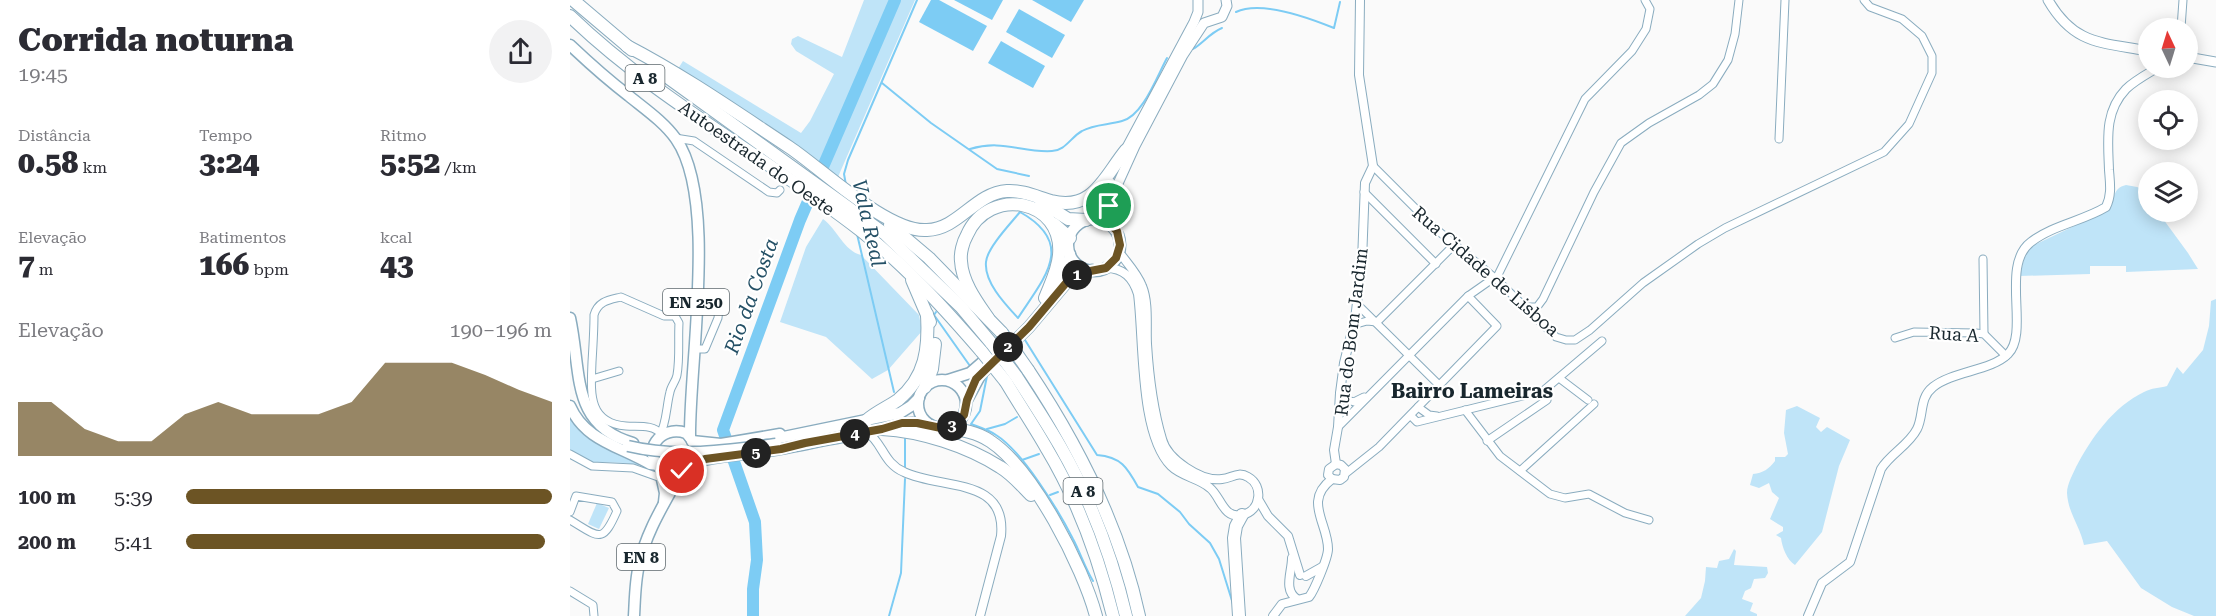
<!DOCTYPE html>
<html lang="pt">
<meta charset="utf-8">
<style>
body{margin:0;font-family:"Roboto Serif",serif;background:#f2f2f3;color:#2b2b33;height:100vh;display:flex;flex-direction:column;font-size:22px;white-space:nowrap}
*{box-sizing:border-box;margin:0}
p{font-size:20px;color:#7c7c81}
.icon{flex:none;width:33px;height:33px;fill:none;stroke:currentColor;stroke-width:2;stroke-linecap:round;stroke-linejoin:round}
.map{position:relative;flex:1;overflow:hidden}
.drawer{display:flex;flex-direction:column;background:#fff;width:570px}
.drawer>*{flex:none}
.needle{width:39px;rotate:356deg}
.tools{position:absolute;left:1568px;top:18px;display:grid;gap:12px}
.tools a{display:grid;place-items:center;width:60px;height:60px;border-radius:50%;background:#fff;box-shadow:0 3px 15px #0003;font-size:30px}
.pin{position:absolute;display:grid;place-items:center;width:51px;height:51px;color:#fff;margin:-26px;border:3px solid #fff;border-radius:50%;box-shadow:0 2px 6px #0007}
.km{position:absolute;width:30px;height:30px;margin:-15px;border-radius:50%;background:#222;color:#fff;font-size:16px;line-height:30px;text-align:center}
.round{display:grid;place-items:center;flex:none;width:63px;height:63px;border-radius:32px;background:#f2f2f3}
.overview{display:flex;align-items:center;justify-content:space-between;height:102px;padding:0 18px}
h1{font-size:33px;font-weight:800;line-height:45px}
.metrics{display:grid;grid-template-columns:repeat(3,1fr);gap:9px;height:102px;padding:6px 18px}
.metrics div{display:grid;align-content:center}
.metrics b{font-size:30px;font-weight:800}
.metrics small{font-size:16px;font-weight:400}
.metrics p{font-size:16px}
.chart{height:168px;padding:12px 18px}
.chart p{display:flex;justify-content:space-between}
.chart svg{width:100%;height:108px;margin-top:6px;fill:#6c5424;opacity:.7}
ul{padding:0 18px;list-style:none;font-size:20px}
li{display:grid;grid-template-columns:96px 72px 1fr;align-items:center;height:45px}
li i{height:15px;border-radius:8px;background:#6c5424}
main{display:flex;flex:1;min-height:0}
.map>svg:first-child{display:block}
</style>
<main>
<section class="drawer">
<div class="overview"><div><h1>Corrida noturna</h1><p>19:45</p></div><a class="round"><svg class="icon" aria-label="share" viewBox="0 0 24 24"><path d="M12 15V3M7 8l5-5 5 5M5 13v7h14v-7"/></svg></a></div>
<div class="metrics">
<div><p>Distância</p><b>0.58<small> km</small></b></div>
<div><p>Tempo</p><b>3:24</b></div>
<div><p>Ritmo</p><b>5:52<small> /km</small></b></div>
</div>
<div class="metrics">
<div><p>Elevação</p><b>7<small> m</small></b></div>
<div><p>Batimentos</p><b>166<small> bpm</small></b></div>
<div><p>kcal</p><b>43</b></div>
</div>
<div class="chart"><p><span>Elevação</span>190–196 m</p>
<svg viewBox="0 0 160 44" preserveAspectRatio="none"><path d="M0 44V22L10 22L20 33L30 38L40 38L50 27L60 22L70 27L80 27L90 27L100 22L110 6L120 6L130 6L140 11L150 17L160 22V44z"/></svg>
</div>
<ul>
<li><b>100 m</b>5:39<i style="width:100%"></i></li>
<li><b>200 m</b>5:41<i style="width:98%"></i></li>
</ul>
</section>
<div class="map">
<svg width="1646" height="616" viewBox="0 0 1646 616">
<rect width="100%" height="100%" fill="#fafafa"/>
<g fill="#bfe4f8">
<polygon points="294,0 345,0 268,177 106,72 113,61 231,133 240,121 264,74 226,51 221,44 222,39 228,36 272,57"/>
<path d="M1556,185L1567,187L1577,191L1578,212H1588L1618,253L1628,269L1556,272V266H1520V274L1450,276L1454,259L1462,246L1538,210C1545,200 1542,188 1556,185Z"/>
<path d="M253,219C267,229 274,251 291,255L349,315L352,331L318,370L302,379L256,337L210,322L236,247Z"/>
<path d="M1646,299V616H1624L1602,607L1571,588L1537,541L1514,545C1510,526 1498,513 1497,493C1497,484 1503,474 1506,467C1522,437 1543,407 1574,392C1581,388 1590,388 1597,386L1607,367L1613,374L1633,350L1639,326L1641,301Z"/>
<path d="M1227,406L1250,418L1246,427L1251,432L1257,427L1280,440L1269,466L1252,532L1225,565C1217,560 1212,547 1211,538L1206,535L1213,531V527L1200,519L1209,498L1202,492L1199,483L1189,488L1180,485L1183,474C1193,473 1199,469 1205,461V457H1215L1218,454L1214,433L1216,410Z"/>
<polygon points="0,418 26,443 69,462 68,466 55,463 22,462 0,450"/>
<polygon points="27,503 39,508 29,529 18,524"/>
<polygon points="1164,549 1166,551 1164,565 1197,567 1198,573 1195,578 1184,579 1181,588 1175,591 1172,599 1183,603 1180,611 1187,614 1187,616 1115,616 1131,598 1135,581 1136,567 1147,568 1149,561 1159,559"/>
</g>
<g fill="#7dccf4">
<polygon points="361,0 369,0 417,26 403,51 349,22"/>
<polygon points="384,0 433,0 422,20"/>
<polygon points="462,0 514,0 501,22"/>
<polygon points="449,9 495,35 482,58 436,32"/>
<polygon points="431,41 475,66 463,88 418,63"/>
</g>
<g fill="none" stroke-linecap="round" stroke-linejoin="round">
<g stroke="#7dccf4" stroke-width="2">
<path d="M666,12C691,0 737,17 764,28L770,2"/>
<path d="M623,49C633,43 640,33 652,28"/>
<polyline points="312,83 361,123 427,169 459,176"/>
<path d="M400,149C433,139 452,153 482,151C495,151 501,137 512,131C524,124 539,125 552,121C573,116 587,76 597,58"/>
<polyline points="276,185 274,174 278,160 347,0"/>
<path d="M450,212C507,244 474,278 448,318C435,304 414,282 416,262C417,248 441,223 450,212Z"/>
<polyline points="287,234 324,392"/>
<polyline points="366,312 364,315 400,366"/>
<path d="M455,340L527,455C551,457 557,467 568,487L588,494L610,512L619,524L640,543L649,559L663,604"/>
<path d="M417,376L410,411L401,424C409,427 419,430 426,435C452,451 489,511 503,539C510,552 515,568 523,581"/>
<polyline points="417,429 435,424 447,417"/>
<polyline points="452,460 469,454"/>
<polyline points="335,467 335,439"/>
<polyline points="480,495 488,492"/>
<polyline points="319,616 331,573 335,479"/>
</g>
<polyline stroke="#7dccf4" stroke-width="12" points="183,616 183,589 187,560 185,522 153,430 230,220 325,0"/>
<g stroke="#8aacbf" stroke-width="9">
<g id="minor">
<polyline points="1611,28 1613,0"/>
<polyline points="105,138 124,141 199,192 207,193 210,190"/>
<polyline points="1209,139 1215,0"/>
<polyline points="803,166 866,229 926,279 986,337 996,340 1005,340 1020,330 1073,283 1128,244 1155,228 1314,152 1339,124 1362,73 1362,56 1352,36 1332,19 1300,7 1294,0"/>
<polyline points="794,192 866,264"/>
<polyline points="1413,259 1414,334"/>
<polyline points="926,279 1015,99 1062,51 1076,29 1080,9 1075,0"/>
<polyline points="787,304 869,385"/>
<polyline points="954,307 967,307 973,299 1024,192 1051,143 1079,123 1129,95 1143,84 1158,60 1165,34 1169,0"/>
<polyline points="807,322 884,245"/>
<polyline points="783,325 797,321 807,322"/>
<polyline points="1325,338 1344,332 1406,333 1414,334 1436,356"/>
<polyline points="124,349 135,349 148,318 150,299"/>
<polyline points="989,378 1018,400"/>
<polyline points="22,379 49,371"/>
<polyline points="770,393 774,399 784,402 794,397"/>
<polyline points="848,407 859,415 867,416"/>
<polyline points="895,410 930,456 980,494 995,498 1019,494 1055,513 1079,520"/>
<polyline points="841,416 847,422 973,391 1032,341"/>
<polyline points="768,427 898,296 918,282 926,279"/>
<path d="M89,437C97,423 96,407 100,392C101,386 106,381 107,375C110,358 108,340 109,323L105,316H94L51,297C39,300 28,301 24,315C24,330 23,346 22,362C21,391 17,423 56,426C68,427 83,424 91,434"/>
<polyline points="917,441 977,400 973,391"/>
<polyline points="0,454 22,466 63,468 91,478"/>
<polyline points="950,471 1024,404"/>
<polyline points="775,474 809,447 927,326 898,296"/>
<path d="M0,512L6,496L42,502L47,511C32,545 29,537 0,520"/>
<polyline points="0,591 23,605 24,616"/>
</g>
</g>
<g stroke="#8aacbf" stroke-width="10">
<g id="tertiary">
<path d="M536,268C554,268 563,278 568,294C574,339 569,434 601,466C612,477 629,478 640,488C651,497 653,519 672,515C691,511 694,486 678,477C668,471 662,478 652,479C631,482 597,459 592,439C583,409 579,376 577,344C576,326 579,303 572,286C567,273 557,263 549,252"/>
<path d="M297,432C313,443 313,463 334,472C371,490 437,476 431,536L410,616"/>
<polyline points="766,464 764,450 768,427 770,393 774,363 785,319 792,261 795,183 803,166 789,75 790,0"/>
<polyline points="762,479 758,475 759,469 766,464"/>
<polyline points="688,499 698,516 718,536 730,575"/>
<path d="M722,558C722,572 713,590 727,599"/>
<polyline points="736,576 752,567"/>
<path d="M703,616L712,604L739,597C744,591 758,558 758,549C758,523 733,501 762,479L770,480L774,477L775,469L771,465L766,464"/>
<path d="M1238,616L1252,583L1280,562L1311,469C1320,454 1339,445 1347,429C1354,415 1349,398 1363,387C1383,371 1421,371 1438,354C1460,332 1430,265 1461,242C1483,225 1513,221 1536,207C1542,195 1540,183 1539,170C1538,140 1534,112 1556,89C1564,81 1577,74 1587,68"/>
</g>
</g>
<g stroke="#8aacbf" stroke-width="11">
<g id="secondary">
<path d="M1478,0C1504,45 1531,42 1578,51"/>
<polyline points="1617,57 1646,62"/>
<polyline points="556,149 624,22 628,12 628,0"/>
<polyline points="524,219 541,183"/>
<polyline points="542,226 539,206 541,199 565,146 613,55 634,23 652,17 657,6 656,0"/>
</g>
</g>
<g stroke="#8aacbf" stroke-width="13">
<g id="primary">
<path d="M0,45C19,63 38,80 59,96C75,109 94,122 106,139C148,199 119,363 120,437"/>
<circle cx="524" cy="245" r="26"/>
<polyline points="485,285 497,268 500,254"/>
<path d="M0,318C12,373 0,425 63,443"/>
<circle cx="372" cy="404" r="24"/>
<polyline points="378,380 400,373 415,360"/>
<polyline points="397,400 411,374 459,327 496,283 510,273 522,270"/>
<path d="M0,406C15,441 50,446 80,464L88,465"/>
<polyline points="204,439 330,413 341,406 349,398"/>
<polyline points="122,441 151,444 210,434"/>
<path d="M122,463C128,451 125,442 116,433C90,424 70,453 92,468C108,479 119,463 134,460C159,454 186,454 211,449C243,443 274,436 306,430C330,426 334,420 360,425"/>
<polyline points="89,466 95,493 94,502"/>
<path d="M64,616C65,599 65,581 69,565C76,531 96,501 112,471"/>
</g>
</g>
<g stroke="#8aacbf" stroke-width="14">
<g id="motorway">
<polyline points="3,0 62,50"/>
<path d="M0,16C87,100 195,156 290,230C335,265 374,308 412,352"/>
<path d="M57,46C113,75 166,112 219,147C252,169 318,233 357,230C389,229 405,193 437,191C452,190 467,197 481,201C523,212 534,177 556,150"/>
<polyline points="93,74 315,234 391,307 422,344"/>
<polyline points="471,202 498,219 516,220"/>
<polyline points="484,224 500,238"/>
<polyline points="320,225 359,258 432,333"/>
<polyline points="342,280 360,322"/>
<path d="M418,318C407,302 392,282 391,261C390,253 393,242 397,235C419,185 494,199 489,255C488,270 480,285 475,298"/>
<path d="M458,370C508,445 550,527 569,616"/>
<path d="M446,376C461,399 476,422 490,446C520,498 542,557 556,616"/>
<path d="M436,382C449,404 464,426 477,449C507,499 529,559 543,616"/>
<polyline points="355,387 362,369 365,344"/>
<path d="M297,420C306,412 318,407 328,400C356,377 359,348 357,314"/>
<path d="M377,428C392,430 407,432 420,441C463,469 513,567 526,616"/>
<path d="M312,429C351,431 397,446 430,467C442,474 452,486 461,495"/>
<polyline points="669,616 664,538 666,526 672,515"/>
</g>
</g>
<use href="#minor" stroke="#fff" stroke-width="7"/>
<use href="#tertiary" stroke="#fff" stroke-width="8"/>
<use href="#secondary" stroke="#fff" stroke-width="9"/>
<use href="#primary" stroke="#fff" stroke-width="10"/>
<use href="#motorway" stroke="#fff" stroke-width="12"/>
<g stroke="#8aacbf" stroke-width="13" stroke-linecap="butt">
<path id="primary-bridge" d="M58,446C108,458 156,450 206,444"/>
</g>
<g stroke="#8aacbf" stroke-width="14" stroke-linecap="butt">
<g id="motorway-bridge">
<polyline points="432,333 458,370"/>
<polyline points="422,344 446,376"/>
<polyline points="412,352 436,382"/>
</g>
</g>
<use href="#primary-bridge" stroke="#fff" stroke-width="10"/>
<use href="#motorway-bridge" stroke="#fff" stroke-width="12"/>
</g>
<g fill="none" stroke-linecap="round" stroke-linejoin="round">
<g stroke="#fff" stroke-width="12">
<polyline id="route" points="112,471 122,463 135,459 211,449 235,443 312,429 332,423 347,423 371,428 384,425 394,415 397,400 406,379 459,327 496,283 510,273 536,268 546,258 550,245 547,231 542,226 539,206"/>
</g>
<use href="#route" stroke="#6c5424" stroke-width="8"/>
</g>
<g text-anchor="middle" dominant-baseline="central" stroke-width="4.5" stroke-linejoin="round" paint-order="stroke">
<g fill="#fff" stroke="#5e686d" stroke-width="1.5">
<rect x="55.5" y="65" width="39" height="26" rx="4.5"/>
<rect x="93" y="289" width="66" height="26" rx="4.5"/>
<rect x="493.5" y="478" width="39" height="26" rx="4.5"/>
<rect x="47" y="544" width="48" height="26" rx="4.5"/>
</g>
<g font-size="16" font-weight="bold" fill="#19272e">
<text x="75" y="78">A 8</text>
<text x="126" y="302">EN 250</text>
<text x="513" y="491">A 8</text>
<text x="71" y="557">EN 8</text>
</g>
<g font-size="18" fill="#19272e" stroke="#fff">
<text transform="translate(187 158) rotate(35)">Autoestrada do Oeste</text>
<text transform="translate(916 271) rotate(41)">Rua Cidade de Lisboa</text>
<text transform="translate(781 332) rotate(-83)">Rua do Bom Jardim</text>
<text transform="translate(1384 334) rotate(4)">Rua A</text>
</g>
<g font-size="20" font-style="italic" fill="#245066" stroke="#fff">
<text transform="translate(299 223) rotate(77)">Vala Real</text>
<text transform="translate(181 296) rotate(-70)">Rio da Costa</text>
</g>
<g font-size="20" font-weight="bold" fill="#19272e" stroke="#fff">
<text x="902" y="391">Bairro Lameiras</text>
</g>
</g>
</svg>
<div class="tools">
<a><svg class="needle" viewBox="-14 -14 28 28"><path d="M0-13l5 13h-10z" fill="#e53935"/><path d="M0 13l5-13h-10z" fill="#7c7c81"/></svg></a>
<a><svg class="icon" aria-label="locate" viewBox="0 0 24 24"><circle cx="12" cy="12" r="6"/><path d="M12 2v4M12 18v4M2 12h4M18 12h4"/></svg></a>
<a><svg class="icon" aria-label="layers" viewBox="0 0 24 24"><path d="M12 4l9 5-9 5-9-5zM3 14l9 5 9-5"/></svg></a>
</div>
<div class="pin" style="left:539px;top:206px;background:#1e9e55"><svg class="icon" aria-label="arrive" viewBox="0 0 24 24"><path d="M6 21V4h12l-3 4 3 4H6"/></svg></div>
<div class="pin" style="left:112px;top:471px;background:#d93025"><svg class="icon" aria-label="check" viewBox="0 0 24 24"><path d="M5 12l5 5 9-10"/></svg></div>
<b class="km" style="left:507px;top:275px">1</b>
<b class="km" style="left:438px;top:347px">2</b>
<b class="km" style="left:382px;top:426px">3</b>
<b class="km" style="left:285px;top:434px">4</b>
<b class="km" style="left:186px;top:453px">5</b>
</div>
</main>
